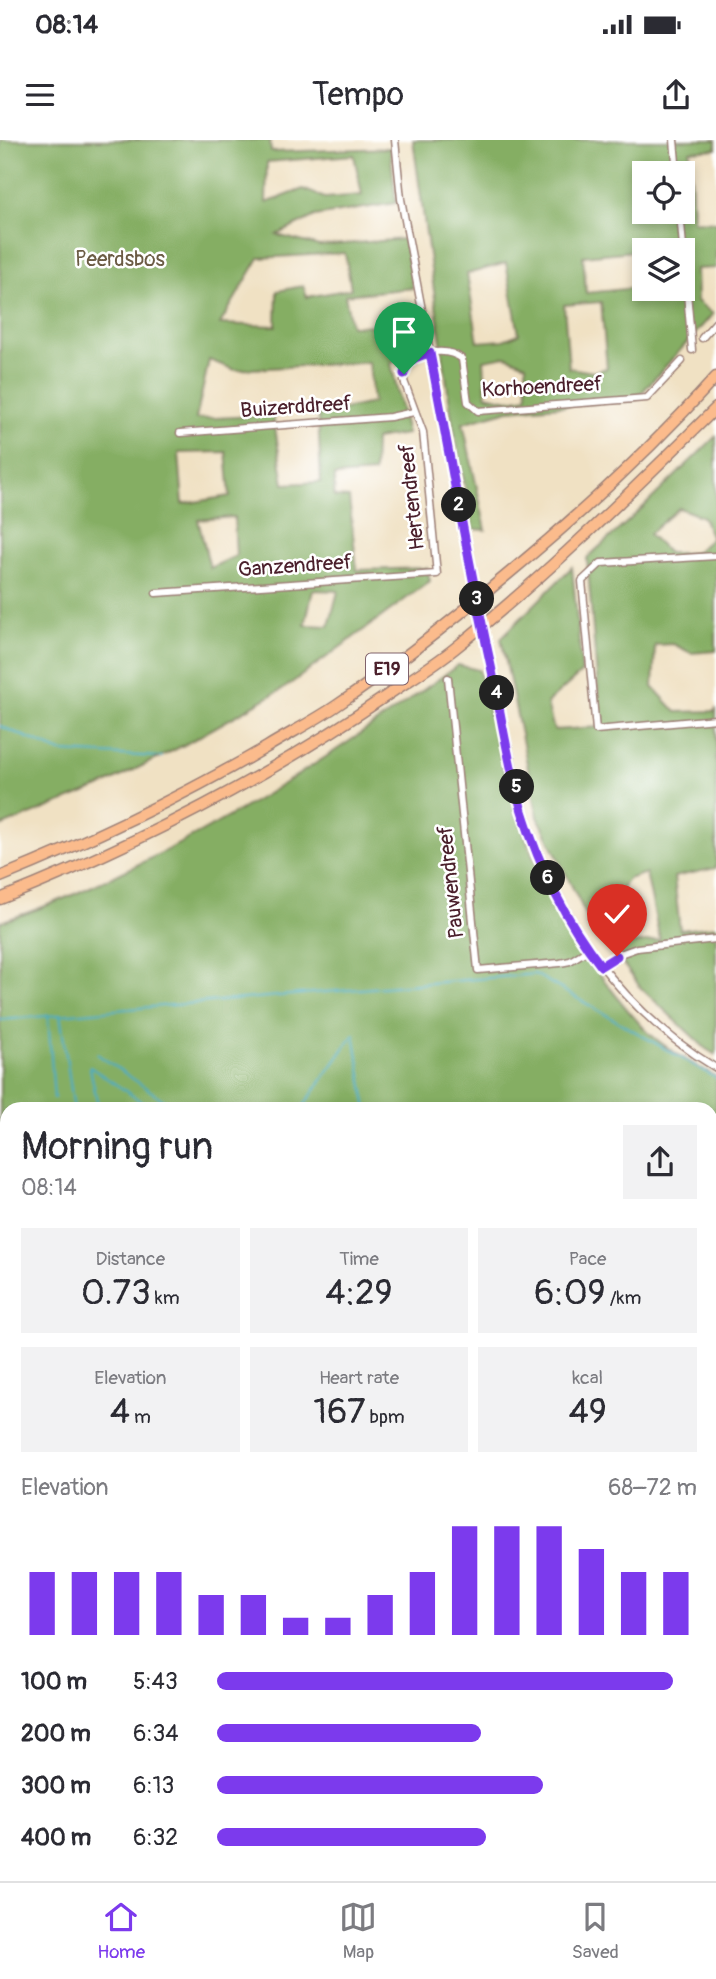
<!DOCTYPE html>
<meta charset="utf-8">
<style>
body{margin:0;font-family:Pangolin,sans-serif;background:#f2f2f3;color:#2b2b33;height:100vh;display:flex;flex-direction:column;font-size:26px;white-space:nowrap}
*{box-sizing:border-box;margin:0}
p{font-size:23px;color:#7c7c81}
.icon{flex:none;width:38px;height:38px;fill:none;stroke:currentColor;stroke-width:2;stroke-linecap:round;stroke-linejoin:round}
.map{position:relative;flex:1;overflow:hidden}
.details{position:absolute;left:0px;top:962px;width:718px;height:779px;display:flex;flex-direction:column;background:#fff;border-radius:21px 21px 0 0;box-shadow:0 4px 10px #0003}
.details>*{flex:none}
.fabs{position:absolute;left:632px;top:21px;display:grid;gap:14px}
.fabs a{display:grid;place-items:center;width:63px;height:63px;border-radius:0px;background:#fff;box-shadow:0 4px 10px #0003;font-size:35px}
.pin{position:absolute;display:grid;place-items:center;width:60px;height:60px;color:#fff;margin:-72px -30px;border-radius:50% 50% 50% 0;rotate:-45deg;box-shadow:0 0 7px #0007}
.pin .icon{rotate:45deg}
.km{position:absolute;width:35px;height:35px;margin:-18px;border-radius:50%;background:#222;color:#fff;font-size:19px;line-height:35px;text-align:center}
.round{display:grid;place-items:center;flex:none;width:74px;height:74px;border-radius:0px;background:#f2f2f3}
.head{display:flex;align-items:center;justify-content:space-between;height:119px;padding:0 21px}
h1{font-size:38px;font-weight:600;line-height:52px}
.stats{display:grid;grid-template-columns:repeat(3,1fr);gap:10px;height:119px;padding:7px 21px}
.stats div{display:grid;align-content:center;border-radius:0px;background:#f2f2f3;text-align:center}
.stats b{font-size:35px;font-weight:600}
.stats small{font-size:19px;font-weight:400}
.stats p{font-size:19px}
.chart{height:196px;padding:14px 21px}
.chart p{display:flex;justify-content:space-between}
.chart svg{width:100%;height:126px;margin-top:7px;stroke:#7c3aed;stroke-width:6}
ul{padding:0 21px;list-style:none;font-size:23px}
li{display:grid;grid-template-columns:112px 84px 1fr;align-items:center;height:52px}
li i{height:18px;border-radius:9px;background:#7c3aed}
.status{display:flex;justify-content:space-between;align-items:center;height:49px;padding:0 35px;background:#fff;direction:ltr}
.status svg{height:19px;fill:currentColor}
header{display:flex;justify-content:space-between;align-items:center;height:91px;padding:0 21px;background:#fff;font-size:32px;font-weight:600}
.dock{display:flex;justify-content:space-around;align-items:center;height:98px;border-top:2px solid #e1e1e2;background:#fff;font-size:19px;color:#7c7c81}
.dock a{display:grid;justify-items:center;gap:4px}
.dock .selected{color:#7c3aed}
.map>svg:first-child{display:block}
</style>
<div class="status"><b>08:14</b><svg viewBox="0 0 49 12"><path d="M0 12V9h3v3zM5 12V6h3v6zM10 12V3h3v9zM15 12V0h3v12zM26 1h20v11H26zM47 4h2v5h-2z"/></svg></div>
<header><svg class="icon" aria-label="menu" viewBox="0 0 24 24"><path d="M4 6h16M4 12h16M4 18h16"/></svg>Tempo<svg class="icon" aria-label="share" viewBox="0 0 24 24"><path d="M12 15V3M7 8l5-5 5 5M5 13v7h14v-7"/></svg></header>
<div class="map">
<svg width="716" height="1741" viewBox="0 0 716 1741">
<rect width="100%" height="100%" fill="#fff"/>
<filter id="ink" filterUnits="userSpaceOnUse"><feTurbulence type="fractalNoise" baseFrequency=".0143" numOctaves="2"/><feDisplacementMap in="SourceGraphic" scale="14" xChannelSelector="R" yChannelSelector="G"/><feConvolveMatrix kernelMatrix="1 2 1 2 8 2 1 2 1" color-interpolation-filters="sRGB"/></filter>
<filter id="wash" filterUnits="userSpaceOnUse"><feTurbulence type="fractalNoise" baseFrequency=".00686" numOctaves="4" result="noise"/><feDisplacementMap in="SourceGraphic" scale="28" xChannelSelector="R" yChannelSelector="G"/><feGaussianBlur stdDeviation="1.57" result="paint"/><feColorMatrix in="noise" values="0 0 0 0 0 0 0 0 0 0 0 0 0 0 0 0 0 1.4 0 .05"/><feComposite in="paint" operator="in"/></filter>
<g filter="url(#wash)">
<rect width="100%" height="100%" fill="#f0e1c3"/>
<g fill="#85ae64" stroke="#686648" stroke-width="2" fill-rule="evenodd">
<path d="M0,0H270L271,12L390,8L396,63L315,76L277,95L319,106L404,99L413,148L345,155L351,186L417,184L419,206L391,223L407,294L375,299L374,333L335,336L334,357L349,358L357,430L427,428L430,441L286,547L184,605L102,646L0,687ZM354,15L362,55L325,58L303,49L266,63L267,22ZM345,113L351,149L307,157L303,146L277,151L276,186L220,184L259,118ZM209,220L235,230L369,222L373,263L318,274L321,342L284,344L273,275L196,279ZM226,312L230,356L183,364L179,313ZM234,377L236,416L210,428L198,380ZM313,450L338,451L329,486L305,485Z"/>
<path d="M413,0H716V9L690,11L693,81L716,82V128L696,129L697,161L713,174L635,260L509,270L463,283L486,390L473,389L451,273ZM644,33H682V72H644ZM653,109L682,110V149H644V147L586,153L583,116ZM506,123L519,194L503,200L478,202L467,134ZM601,162L607,228L593,232L569,228L564,165ZM506,216L526,224L527,257L509,260L486,255L484,220Z"/>
<path d="M716,296V511L691,513L673,504L655,505L653,547L676,572L715,571L716,568V728L674,737L680,790L716,786V915L706,909L641,848L585,773L538,677L501,498L572,427L582,532L547,563L554,590L601,587L587,418L634,376ZM679,368L703,377L712,398L694,413H668L649,394ZM646,733L660,800L625,805L612,788L609,769L628,739Z"/>
<path d="M458,525L479,530C498,614 519,696 559,773C571,797 588,818 604,840C618,858 632,877 649,893C669,911 693,924 716,937V1657L711,1664L710,970H7V1171L0,1178V782C46,768 90,748 133,727C248,672 355,600 458,525Z"/>
<polygon points="7,1259 7,1706 3,1707 1,1713 0,1269"/>
<polygon points="224,1734 651,1734 646,1741 220,1741"/>
</g>
<g fill="none" stroke-linecap="round" stroke-linejoin="round">
<g stroke="#46adc6" stroke-width="2">
<polyline points="0,586 61,612 162,617"/>
<polyline points="60,874 74,970"/>
<polyline points="48,875 54,958"/>
<polyline points="0,880 535,834 716,938"/>
<polyline points="97,914 178,970"/>
<polyline points="90,927 154,970"/>
<polyline points="90,928 99,970"/>
<polyline points="55,966 55,970"/>
<polyline points="301,970 354,894 367,970"/>
</g>
<g stroke="#46adc6" stroke-width="12">
<polyline points="710,1660 716,1654"/>
<polyline points="643,1741 648,1734"/>
</g>
</g>
</g>
<g filter="url(#ink)">
<g fill="none" stroke-linecap="round" stroke-linejoin="round">
<g stroke="#9d8077" stroke-width="9">
<g id="street">
<polyline points="395,0 401,59 474,445"/>
<polyline points="674,0 677,33"/>
<polyline points="680,72 692,210"/>
<polyline points="702,198 716,182"/>
<polyline points="180,293 390,277 414,272"/>
<polyline points="716,416 601,423 582,441 596,590 716,579"/>
<path d="M156,453L437,434L423,292L404,241L406,224C421,212 446,206 462,219L468,262L478,271L647,258L682,221"/>
<path d="M486,505C494,543 503,581 511,619C515,636 517,654 522,671C554,776 621,871 716,928"/>
<polyline points="448,538 478,830 560,823 570,821 588,810"/>
<polyline points="601,826 617,815 637,808 716,799"/>
<polyline points="702,1734 704,1741"/>
</g>
</g>
<g stroke="#9d8077" stroke-width="10">
<g id="secondary">
<polyline points="710,1673 716,1666"/>
<polyline points="653,1741 659,1734"/>
</g>
</g>
<g stroke="#9d8077" stroke-width="13">
<g id="highway">
<path d="M0,737C92,700 181,657 267,607C290,593 314,581 336,566C396,526 453,480 508,434C582,373 652,308 716,237"/>
<path d="M0,759C136,705 268,637 389,554C411,539 434,525 454,509C547,435 631,352 716,268"/>
</g>
</g>
<use href="#street" stroke="#fff" stroke-width="6"/>
<use href="#secondary" stroke="#fde4d1" stroke-width="8"/>
<use href="#highway" stroke="#fbbb8c" stroke-width="10"/>
<g stroke="#9d8077" stroke-width="9" stroke-linecap="butt">
<polyline id="street-bridge" points="474,445 486,505"/>
</g>
<use href="#street-bridge" stroke="#fff" stroke-width="6"/>
</g>
</g>
<g fill="none" stroke-linecap="round" stroke-linejoin="round" filter="url(#ink)">
<g stroke="#fff" stroke-width="14">
<path id="route" d="M404,234C407,219 416,217 430,213C450,317 468,422 491,526C501,574 508,624 522,671C539,726 566,781 601,826L617,816"/>
</g>
<use href="#route" stroke="#7c3aed" stroke-width="9"/>
</g>
<g text-anchor="middle" dominant-baseline="central" stroke-width="5" stroke-linejoin="round" paint-order="stroke">
<rect fill="#fff" stroke="#80626b" stroke-width="2" x="366" y="513.5" width="42" height="31" rx="5"/>
<g font-size="19" font-weight="bold" fill="#4a1f2b">
<text x="387" y="529">E19</text>
</g>
<g font-size="21" fill="#6b5b44" stroke="#fff">
<text x="120" y="119">Peerdsbos</text>
</g>
<g font-size="21" fill="#4a1f2b" stroke="#fff">
<text transform="translate(542 247) rotate(-3)">Korhoendreef</text>
<text transform="translate(296 267) rotate(-4)">Buizerddreef</text>
<text transform="translate(412 357) rotate(-96)">Hertendreef</text>
<text transform="translate(295 426) rotate(-4)">Ganzendreef</text>
<text transform="translate(451 742) rotate(-96)">Pauwendreef</text>
</g>
</g>
</svg>
<div class="fabs">
<a><svg class="icon" aria-label="locate" viewBox="0 0 24 24"><circle cx="12" cy="12" r="6"/><path d="M12 2v4M12 18v4M2 12h4M18 12h4"/></svg></a>
<a><svg class="icon" aria-label="layers" viewBox="0 0 24 24"><path d="M12 4l9 5-9 5-9-5zM3 14l9 5 9-5"/></svg></a>
</div>
<div class="pin" style="left:404px;top:234px;background:#1e9e55"><svg class="icon" aria-label="arrive" viewBox="0 0 24 24"><path d="M6 21V4h12l-3 4 3 4H6"/></svg></div>
<div class="pin" style="left:617px;top:816px;background:#d93025"><svg class="icon" aria-label="check" viewBox="0 0 24 24"><path d="M5 12l5 5 9-10"/></svg></div>
<b class="km" style="left:459px;top:365px">2</b>
<b class="km" style="left:477px;top:459px">3</b>
<b class="km" style="left:497px;top:553px">4</b>
<b class="km" style="left:517px;top:647px">5</b>
<b class="km" style="left:548px;top:738px">6</b>
<section class="details">
<div class="head"><div><h1>Morning run</h1><p>08:14</p></div><a class="round"><svg class="icon" aria-label="share" viewBox="0 0 24 24"><path d="M12 15V3M7 8l5-5 5 5M5 13v7h14v-7"/></svg></a></div>
<div class="stats">
<div><p>Distance</p><b>0.73<small> km</small></b></div>
<div><p>Time</p><b>4:29</b></div>
<div><p>Pace</p><b>6:09<small> /km</small></b></div>
</div>
<div class="stats">
<div><p>Elevation</p><b>4<small> m</small></b></div>
<div><p>Heart rate</p><b>167<small> bpm</small></b></div>
<div><p>kcal</p><b>49</b></div>
</div>
<div class="chart"><p><span>Elevation</span>68–72 m</p>
<svg viewBox="0 0 160 44" preserveAspectRatio="none"><path d="M5 44V22M15 44V22M25 44V22M35 44V22M45 44V30M55 44V30M65 44V38M75 44V38M85 44V30M95 44V22M105 44V6M115 44V6M125 44V6M135 44V14M145 44V22M155 44V22"/></svg>
</div>
<ul>
<li><b>100 m</b>5:43<i style="width:95%"></i></li>
<li><b>200 m</b>6:34<i style="width:55%"></i></li>
<li><b>300 m</b>6:13<i style="width:68%"></i></li>
<li><b>400 m</b>6:32<i style="width:56%"></i></li>
</ul>
</section>
</div>
<nav class="dock">
<a class="selected"><svg class="icon" aria-label="home" viewBox="0 0 24 24"><path d="M3 11l9-7 9 7M6 9v11h12V9"/></svg>Home</a>
<a><svg class="icon" aria-label="map" viewBox="0 0 24 24"><path d="M3 6l6-2 6 2 6-2v14l-6 2-6-2-6 2zM9 4v14M15 6v14"/></svg>Map</a>
<a><svg class="icon" aria-label="saved" viewBox="0 0 24 24"><path d="M7 4h10v16l-5-4-5 4z"/></svg>Saved</a>
</nav>
